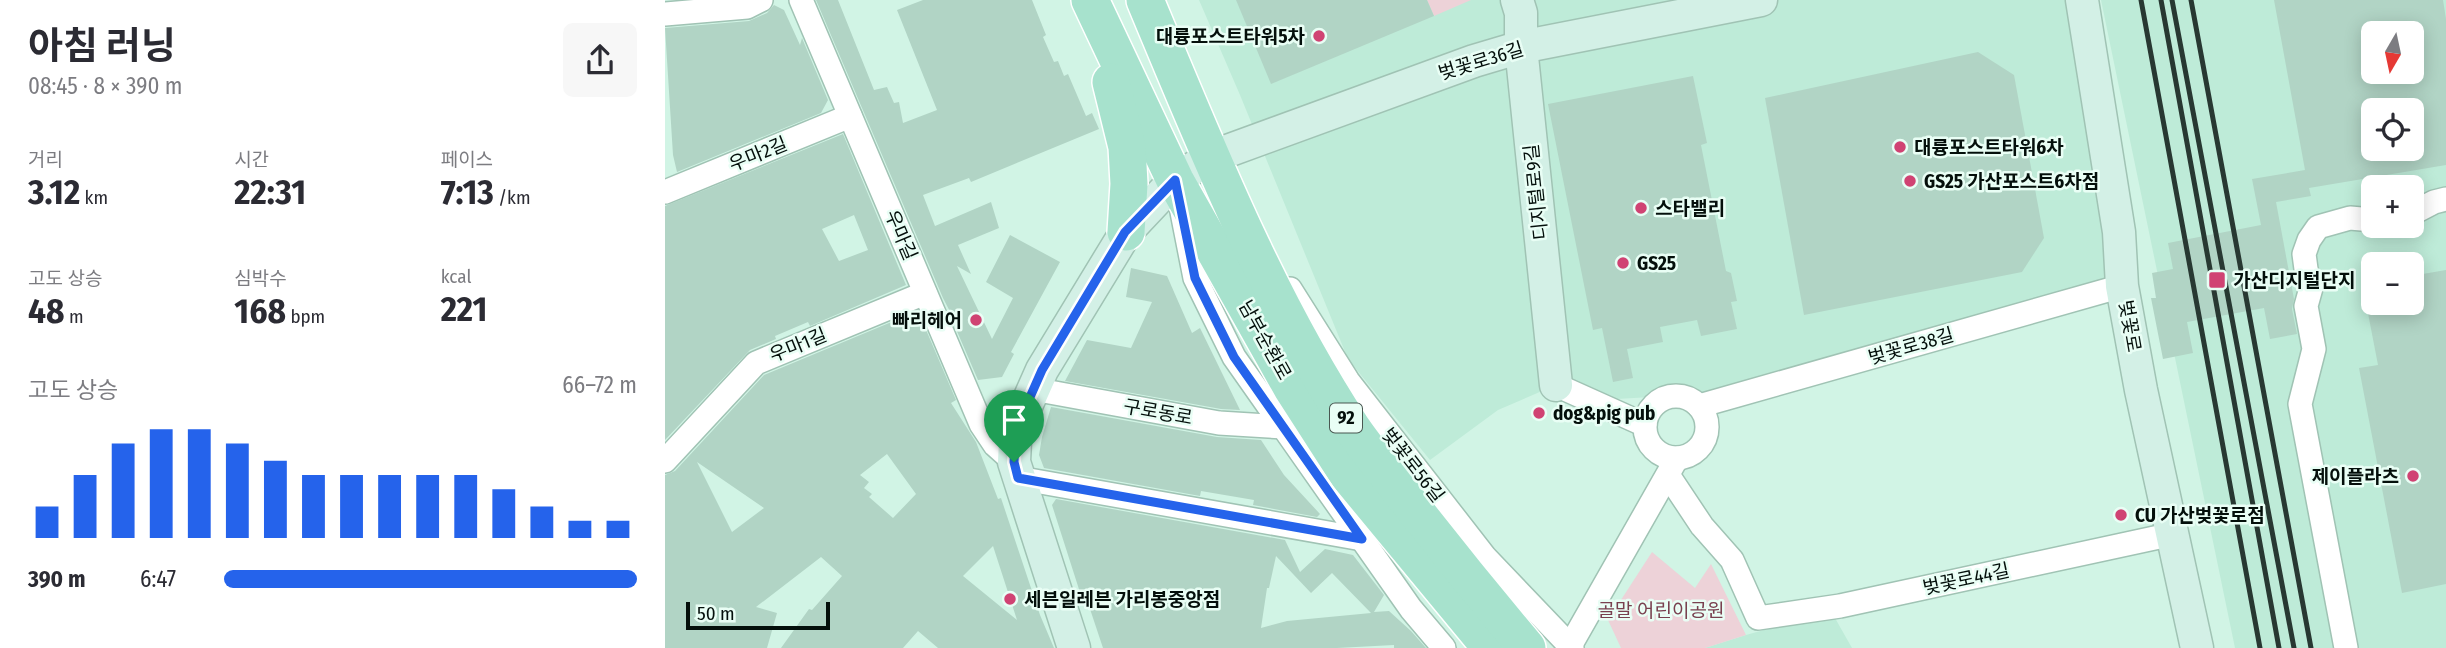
<!DOCTYPE html>
<html lang="ko">
<meta charset="utf-8">
<style>
body{margin:0;font-family:"Fira Sans Condensed","Noto Sans KR",sans-serif;background:#f7f7f7;color:#2b2b33;height:100vh;display:flex;flex-direction:column;font-size:26px;white-space:nowrap}
*{box-sizing:border-box;margin:0}
p{font-size:23px;color:#7c7c81}
.icon{flex:none;width:38px;height:38px;fill:none;stroke:currentColor;stroke-width:2;stroke-linecap:round;stroke-linejoin:round}
.map{position:relative;flex:1;overflow:hidden}
.drawer{display:flex;flex-direction:column;background:#fff;width:665px}
.drawer>*{flex:none}
.needle{width:46px;rotate:189deg}
.controls{position:absolute;left:1696px;top:21px;display:grid;gap:14px}
.controls a{display:grid;place-items:center;width:63px;height:63px;border-radius:10px;background:#fff;box-shadow:0 4px 18px #0003;font-size:35px}
.scale{position:absolute;left:21px;bottom:18px;width:144px;box-sizing:border-box;padding-left:7px;border:4px solid #040f0b;border-top:0;font-size:19px;line-height:24px;white-space:nowrap;color:#040f0b;-webkit-text-stroke:5px #e9fef5;paint-order:stroke}
.pin{position:absolute;display:grid;place-items:center;width:60px;height:60px;color:#fff;margin:-72px -30px;border-radius:50% 50% 50% 0;rotate:-45deg;box-shadow:0 0 7px #0007}
.pin .icon{rotate:45deg}
.round{display:grid;place-items:center;flex:none;width:74px;height:74px;border-radius:10px;background:#f7f7f7}
.headline{display:flex;align-items:center;justify-content:space-between;height:119px;padding:0 28px}
h1{font-size:38px;font-weight:700;line-height:52px}
.metrics{display:grid;grid-template-columns:repeat(3,1fr);gap:10px;height:119px;padding:7px 28px}
.metrics div{display:grid;align-content:center}
.metrics b{font-size:35px;font-weight:700}
.metrics small{font-size:19px;font-weight:400}
.metrics p{font-size:19px}
.chart{height:196px;padding:14px 28px}
.chart p{display:flex;justify-content:space-between}
.chart svg{width:100%;height:126px;margin-top:7px;stroke:#2563eb;stroke-width:6}
ul{padding:0 28px;list-style:none;font-size:23px}
li{display:grid;grid-template-columns:112px 84px 1fr;align-items:center;height:52px}
li i{height:18px;border-radius:9px;background:#2563eb}
main{display:flex;flex:1;min-height:0}
.map>svg:first-child{display:block}
</style>
<main>
<section class="drawer">
<div class="headline"><div><h1>아침 러닝</h1><p>08:45 · 8 × 390 m</p></div><a class="round"><svg class="icon" aria-label="share" viewBox="0 0 24 24"><path d="M12 15V3M7 8l5-5 5 5M5 13v7h14v-7"/></svg></a></div>
<div class="metrics">
<div><p>거리</p><b>3.12<small> km</small></b></div>
<div><p>시간</p><b>22:31</b></div>
<div><p>페이스</p><b>7:13<small> /km</small></b></div>
</div>
<div class="metrics">
<div><p>고도 상승</p><b>48<small> m</small></b></div>
<div><p>심박수</p><b>168<small> bpm</small></b></div>
<div><p>kcal</p><b>221</b></div>
</div>
<div class="chart"><p><span>고도 상승</span>66–72 m</p>
<svg viewBox="0 0 160 44" preserveAspectRatio="none"><path d="M5 44V33M15 44V22M25 44V11M35 44V6M45 44V6M55 44V11M65 44V17M75 44V22M85 44V22M95 44V22M105 44V22M115 44V22M125 44V27M135 44V33M145 44V38M155 44V38"/></svg>
</div>
<ul>
<li><b>390 m</b>6:47<i style="width:100%"></i></li>
</ul>
</section>
<div class="map">
<svg width="1781" height="648" viewBox="0 0 1781 648">
<rect width="100%" height="100%" fill="#d1f4e5"/>
<g fill="#beebd8" fill-rule="evenodd">
<polygon points="534,0 1411,0 1457,286 1086,391 952,399 891,385 833,410 765,460 683,359 575,95"/>
<path d="M1436,0H1781V648H1570ZM1708,33H1746V72H1708ZM1708,110H1746V149H1708ZM1708,187H1746V226H1708ZM1708,264H1746V303H1708Z"/>
<polygon points="1166,611 1187,648 1040,648 1081,635"/>
</g>
<g fill="#edd2d8">
<polygon points="762,0 806,0 769,16"/>
<polygon points="987,552 1030,588 1046,564 1081,635 1040,648 956,648 943,620"/>
</g>
<g fill="#b1d4c5" fill-rule="evenodd">
<polygon points="151,0 173,0 209,90 222,87 229,103 234,102 238,123 272,110 232,10 258,0 367,0 381,35 378,37 389,62 393,61 399,76 403,74 421,116 427,113 434,129 306,182 304,178 258,195 270,226 326,202 334,228 293,245 306,274 292,266 327,339 348,298 321,282 345,235 395,262 346,352 349,354 337,377 313,380 291,329 295,331 278,298"/>
<polygon points="571,0 762,0 769,16 606,84"/>
<path d="M1609,0H1778L1781,19V165L1644,188L1646,196L1611,202L1629,299L1627,309L1632,334L1605,339L1599,308L1522,322L1528,353L1498,359L1486,298H1491L1487,273L1508,269L1503,243L1596,225L1587,179L1640,170ZM1708,33H1746V72H1708ZM1708,110H1746V149H1708Z"/>
<polygon points="109,5 119,10 135,45 137,38 163,100 156,113 12,172 8,155 0,28 84,21 102,13"/>
<polygon points="1313,52 1349,75 1379,238 1357,272 1139,315 1100,98"/>
<polygon points="1028,76 1042,143 1036,145 1061,271 1066,273 1072,301 1066,302 1072,329 1036,336 1032,320 995,327 998,342 962,349 968,378 948,382 937,328 928,330 883,104"/>
<path d="M178,134L241,285L145,326L143,322L110,336L111,339L85,350L0,440V206ZM189,215L203,250L174,261L157,229Z"/>
<polygon points="466,268 502,276 527,333 535,328 575,410 556,409 400,381 422,340 466,348 487,302 461,297"/>
<polygon points="1781,270 1781,584 1737,593 1694,368 1713,365 1701,303 1746,303 1746,276"/>
<path d="M253,311L291,400L286,403L311,442L333,499L336,498L375,615L389,648H273L253,631L238,648H116L144,609L147,610L177,576L156,557L91,607L112,613L102,648H0V475L10,471L99,375ZM222,454L251,494L228,518L204,497L207,494L199,488L204,482L195,475ZM32,462L99,508L67,532ZM328,546L352,620L298,576Z"/>
<polygon points="386,407 552,437 596,440 619,475 655,514 652,517 588,505 589,500 536,491 535,496 379,468 374,455 377,437"/>
<path d="M391,499L620,540L635,572L660,549L688,555L719,595L709,612L724,611L746,631L761,648H729V645L672,648H438L424,606L420,608L387,505ZM611,556L646,593L667,573L706,613L622,621L596,628L602,588H604Z"/>
</g>
<g fill="none" stroke-linecap="round" stroke-linejoin="round">
<g stroke="#a0c3b4" stroke-width="26">
<g id="street">
<polyline points="136,0 316,424 330,445 349,462"/>
<polyline points="0,14 82,7 96,0"/>
<polyline points="0,192 185,116"/>
<polyline points="517,212 530,278 569,357 746,609 779,648"/>
<polyline points="1746,214 1769,202 1781,199"/>
<polyline points="625,289 683,381 820,557 907,648"/>
<polyline points="891,385 980,425"/>
<polyline points="368,389 554,423 619,427"/>
<circle cx="1011" cy="427" r="31"/>
<polyline points="1034,406 1457,286"/>
<polyline points="0,461 91,363 260,293"/>
<polyline points="1003,475 1037,526 1067,560 1093,618 1175,606 1508,534"/>
<polyline points="353,478 697,539"/>
<polyline points="905,646 1012,458"/>
<polyline points="1681,648 1635,404 1649,349 1641,306 1646,288 1641,269 1639,254 1644,240 1653,227 1685,218 1708,220"/>
</g>
</g>
<g stroke="#a0c3b4" stroke-width="35">
<g id="secondary">
<polyline points="852,0 856,13 856,47 891,385"/>
<polyline points="1417,0 1454,232 1457,286 1476,390 1532,648"/>
<polyline points="409,648 349,462 350,441 354,422 377,370 461,232 510,180 546,157 809,61 856,47 1096,0"/>
</g>
</g>
<g stroke="#fff" stroke-width="40">
<g id="primary">
<polyline points="425,0 510,180 627,388 683,475 826,648"/>
<path d="M480,0C541,146 600,295 687,428C702,450 720,471 736,492C777,545 819,597 862,648"/>
<polyline points="446,82 462,147 464,184 461,232"/>
</g>
</g>
<use href="#street" stroke="#fff" stroke-width="23"/>
<use href="#secondary" stroke="#d3f0e6" stroke-width="32"/>
<use href="#primary" stroke="#a7e2cd" stroke-width="37"/>
<g stroke="#283832" stroke-width="5">
<polyline points="1476,0 1595,648"/>
<polyline points="1496,0 1614,648"/>
<polyline points="1507,0 1629,648"/>
<polyline points="1526,0 1646,648"/>
</g>
</g>
<g fill="none" stroke-linecap="round" stroke-linejoin="round">
<g stroke="#fff" stroke-width="14">
<polygon id="route" points="510,180 530,278 569,357 697,539 353,478 349,462 350,441 354,422 377,370 460,232"/>
</g>
<use href="#route" stroke="#2563eb" stroke-width="9"/>
</g>
<g fill="#d04373" stroke="#e9fef5" stroke-width="2.5">
<circle cx="654" cy="36" r="7"/>
<circle cx="1235" cy="147" r="7"/>
<circle cx="1245" cy="181" r="7"/>
<circle cx="976" cy="208" r="7"/>
<circle cx="958" cy="263" r="7"/>
<rect x="1543" y="271" width="18" height="18" rx="3.5"/>
<circle cx="311" cy="320" r="7"/>
<circle cx="874" cy="413" r="7"/>
<circle cx="1748" cy="476" r="7"/>
<circle cx="1456" cy="515" r="7"/>
<circle cx="345" cy="599" r="7"/>
</g>
<g text-anchor="middle" dominant-baseline="central" stroke-width="5" stroke-linejoin="round" paint-order="stroke">
<rect fill="#e9fef5" stroke="#495751" stroke-width="2" x="665" y="403.5" width="32" height="29" rx="5"/>
<g font-size="18" font-weight="bold" fill="#040f0b">
<text x="681" y="418">92</text>
</g>
<g font-size="19" font-weight="bold" fill="#040f0b" stroke="#e9fef5" text-anchor="start">
<text x="640" y="36" text-anchor="end">대륭포스트타워5차</text>
<text x="1249" y="147">대륭포스트타워6차</text>
<text x="1259" y="181">GS25 가산포스트6차점</text>
<text x="990" y="208">스타밸리</text>
<text x="972" y="263">GS25</text>
<text x="1568" y="280">가산디지털단지</text>
<text x="297" y="320" text-anchor="end">빠리헤어</text>
<text x="888" y="413">dog&amp;pig pub</text>
<text x="1734" y="476" text-anchor="end">제이플라츠</text>
<text x="1470" y="515">CU 가산벚꽃로점</text>
<text x="359" y="599">세븐일레븐 가리봉중앙점</text>
</g>
<g font-size="19" fill="#040f0b" stroke="#e9fef5">
<text transform="translate(816 61) rotate(-17)">벚꽃로36길</text>
<text transform="translate(93 154) rotate(-22)">우마2길</text>
<text transform="translate(871 192) rotate(-96)">디지털로9길</text>
<text transform="translate(236 235) rotate(67)">우마길</text>
<text transform="translate(1465 326) rotate(80)">벚꽃로</text>
<text transform="translate(600 340) rotate(61)">남부순환로</text>
<text transform="translate(133 345) rotate(-22)">우마1길</text>
<text transform="translate(1246 346) rotate(-16)">벚꽃로38길</text>
<text transform="translate(493 412) rotate(10)">구로동로</text>
<text transform="translate(748 465) rotate(52)">벚꽃로56길</text>
<text transform="translate(1301 579) rotate(-12)">벚꽃로44길</text>
</g>
<g font-size="19" fill="#79404f" stroke="#e9fef5">
<text x="996" y="610">골말 어린이공원</text>
</g>
</g>
</svg>
<div class="controls">
<a><svg class="needle" viewBox="-14 -14 28 28"><path d="M0-13l5 13h-10z" fill="#e53935"/><path d="M0 13l5-13h-10z" fill="#7c7c81"/></svg></a>
<a><svg class="icon" aria-label="locate" viewBox="0 0 24 24"><circle cx="12" cy="12" r="6"/><path d="M12 2v4M12 18v4M2 12h4M18 12h4"/></svg></a>
<a>+</a>
<a>−</a>
</div>
<div class="scale">50 m</div>
<div class="pin" style="left:349px;top:462px;background:#1e9e55"><svg class="icon" aria-label="arrive" viewBox="0 0 24 24"><path d="M6 21V4h12l-3 4 3 4H6"/></svg></div>
</div>
</main>
